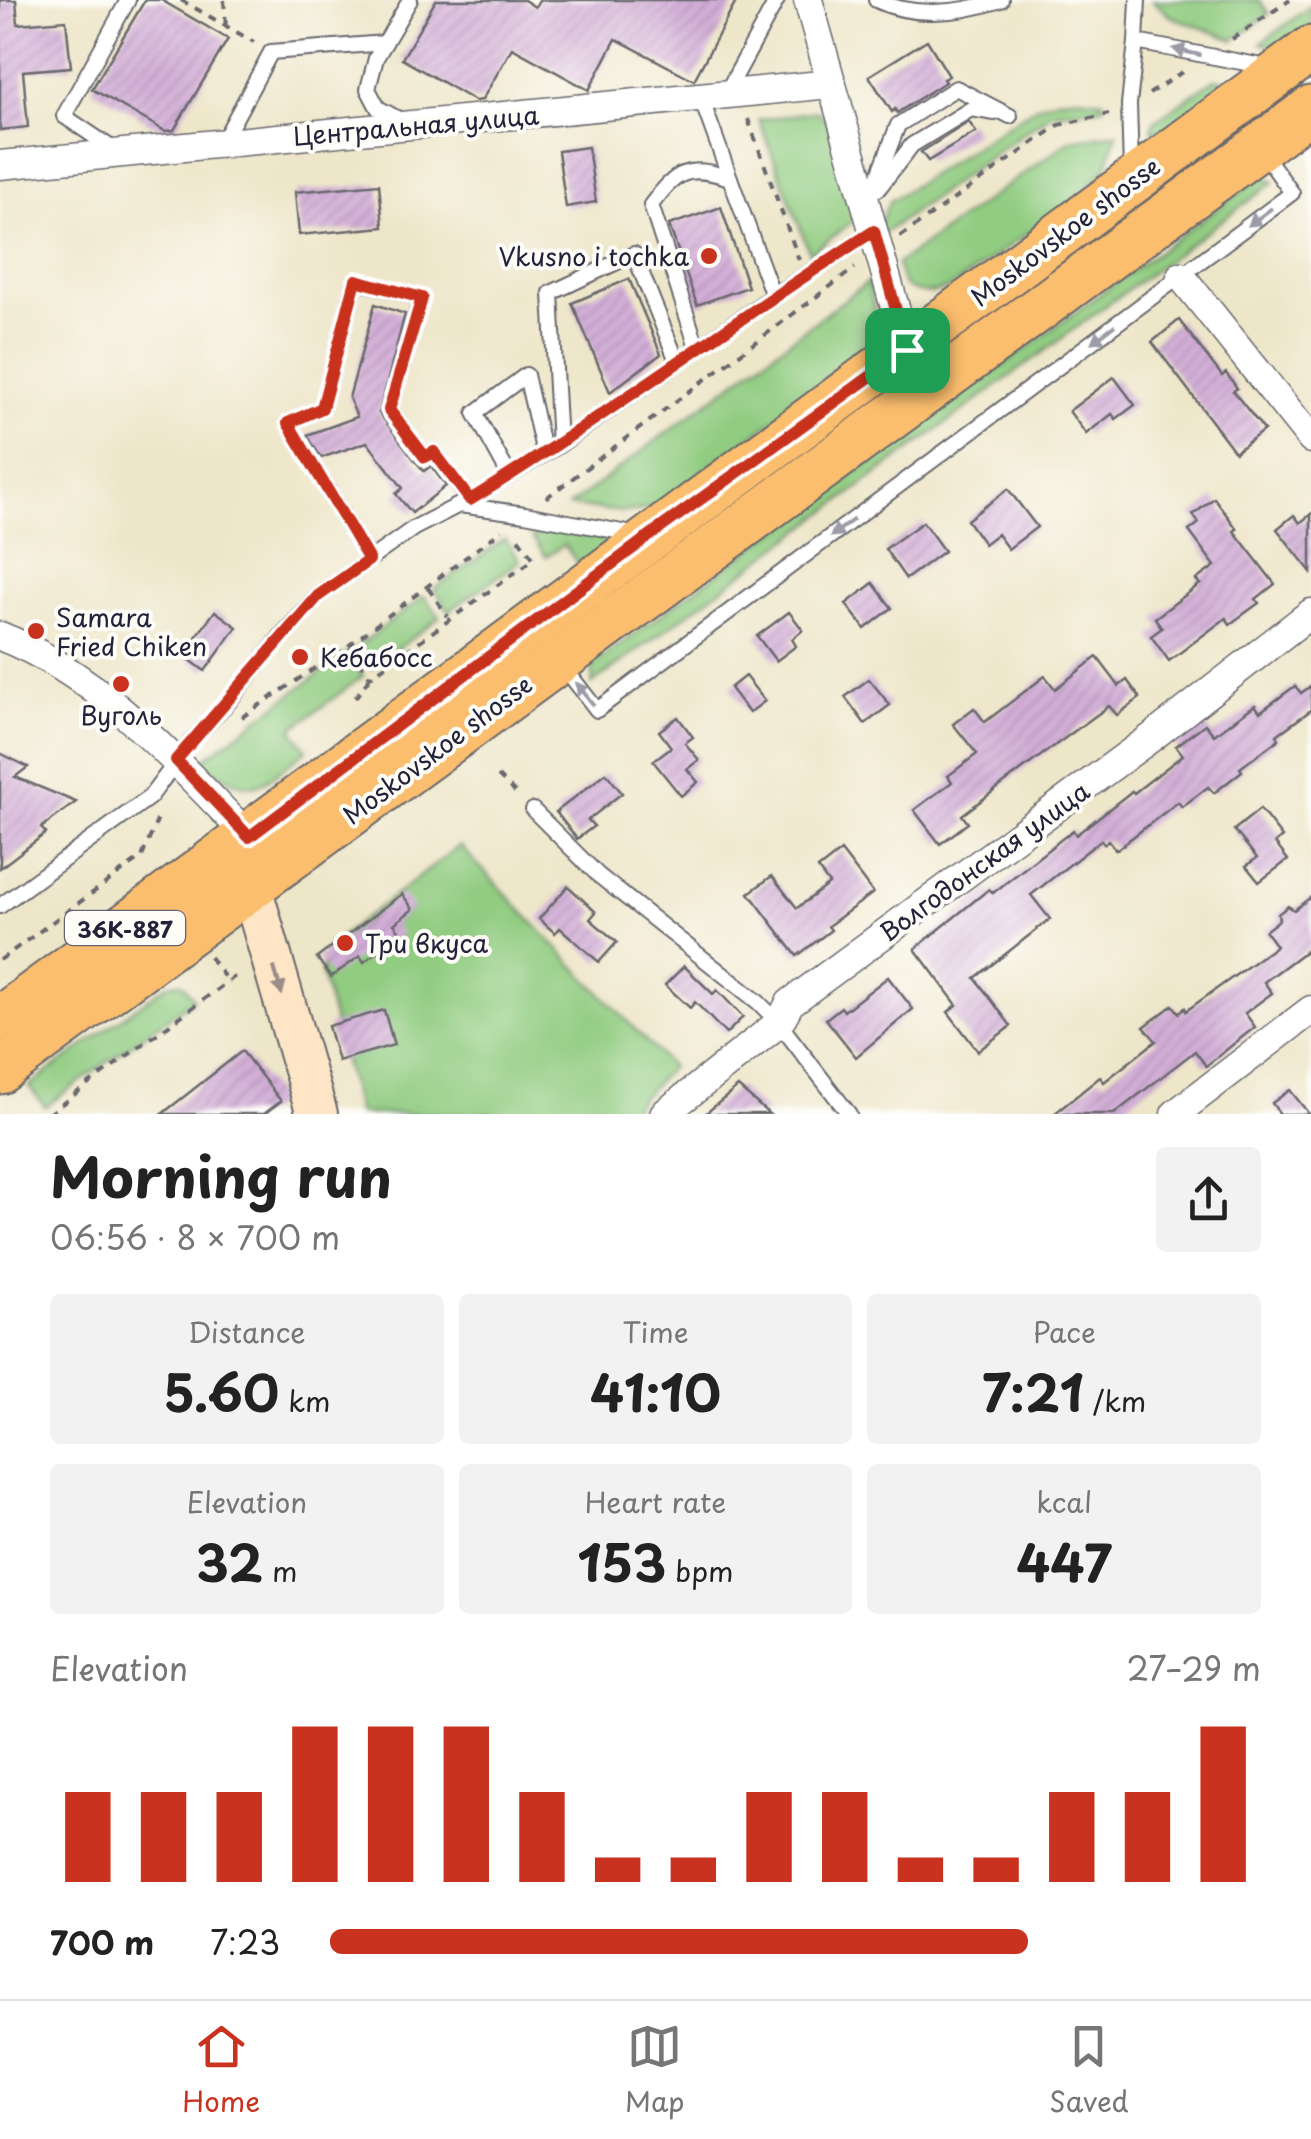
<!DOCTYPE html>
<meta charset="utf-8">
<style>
body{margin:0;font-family:"Playpen Sans",sans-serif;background:#f2f2f2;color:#222;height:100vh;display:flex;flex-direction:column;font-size:38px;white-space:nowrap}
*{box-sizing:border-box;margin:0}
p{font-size:32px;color:#767676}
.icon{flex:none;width:55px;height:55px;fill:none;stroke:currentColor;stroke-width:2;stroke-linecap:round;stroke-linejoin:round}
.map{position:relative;height:1114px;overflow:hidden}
.drawer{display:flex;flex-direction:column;background:#fff;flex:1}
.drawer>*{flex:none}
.pin{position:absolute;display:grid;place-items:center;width:85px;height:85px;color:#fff;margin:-42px;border-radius:20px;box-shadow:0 5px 15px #0006}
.round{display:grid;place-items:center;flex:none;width:105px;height:105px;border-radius:10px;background:#f2f2f2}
.head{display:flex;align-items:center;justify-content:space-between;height:170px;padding:0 50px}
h1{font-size:55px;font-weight:700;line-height:75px}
.stats{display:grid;grid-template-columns:repeat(3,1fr);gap:15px;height:170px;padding:10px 50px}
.stats div{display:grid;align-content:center;border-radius:10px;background:#f2f2f2;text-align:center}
.stats b{font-size:50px;font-weight:700}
.stats small{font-size:28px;font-weight:400}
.stats p{font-size:28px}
.chart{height:280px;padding:20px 50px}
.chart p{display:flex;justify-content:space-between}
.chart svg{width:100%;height:180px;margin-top:10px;stroke:#c8321e;stroke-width:6}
ul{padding:0 50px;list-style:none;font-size:32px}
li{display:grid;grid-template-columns:160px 120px 1fr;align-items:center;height:75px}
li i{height:25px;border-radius:12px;background:#c8321e}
.tabs{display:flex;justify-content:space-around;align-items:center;height:140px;border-top:2px solid #e0e0e0;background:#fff;font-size:28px;color:#767676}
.tabs a{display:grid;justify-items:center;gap:5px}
.tabs .current{color:#c8321e}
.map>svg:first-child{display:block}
</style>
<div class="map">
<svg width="1311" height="1114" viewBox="0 0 1311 1114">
<defs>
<pattern id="building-hatch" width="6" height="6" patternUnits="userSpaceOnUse" patternTransform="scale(2.5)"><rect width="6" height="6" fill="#d3afd8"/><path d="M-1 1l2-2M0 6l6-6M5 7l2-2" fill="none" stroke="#b596ba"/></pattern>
</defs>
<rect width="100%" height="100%" fill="#fdfcf7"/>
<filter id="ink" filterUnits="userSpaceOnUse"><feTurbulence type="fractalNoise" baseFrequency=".01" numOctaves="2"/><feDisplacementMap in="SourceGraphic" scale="20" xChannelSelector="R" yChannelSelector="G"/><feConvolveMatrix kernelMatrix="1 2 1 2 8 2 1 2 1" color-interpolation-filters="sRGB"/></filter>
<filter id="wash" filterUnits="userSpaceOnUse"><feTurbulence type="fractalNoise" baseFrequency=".0048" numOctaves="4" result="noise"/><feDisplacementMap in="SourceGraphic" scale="40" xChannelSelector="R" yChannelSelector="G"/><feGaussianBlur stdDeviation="2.25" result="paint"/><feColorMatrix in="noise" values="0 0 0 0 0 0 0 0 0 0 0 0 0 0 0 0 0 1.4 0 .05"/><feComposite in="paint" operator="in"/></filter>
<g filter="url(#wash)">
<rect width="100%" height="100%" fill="#eee6c9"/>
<g fill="#91cc81" stroke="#5a775e" stroke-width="2.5">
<polygon points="1152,0 1259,0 1269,14 1234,40 1170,16"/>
<path d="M1311,6V27C1295,36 1279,51 1261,43Z"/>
<polygon points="1215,79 1224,80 1223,88 1168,130 1159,132 1152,130 1153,122"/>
<polygon points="1079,97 1104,100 1103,107 1051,113 880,236 878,226 890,201 1037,106 1057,99"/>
<polygon points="817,111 838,131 860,206 852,222 810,254 759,120"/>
<path d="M1117,133L1106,169L1072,202L950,288C932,294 921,296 904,286L897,264L1071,140Z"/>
<polygon points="1263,175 1274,182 592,684 593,664"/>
<path d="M868,282C876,312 883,332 859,357L659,505C630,517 600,509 569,506Z"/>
<polygon points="543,529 599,537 605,542 604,549 580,566 564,545 546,557 532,537"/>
<polygon points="505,539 520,561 449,611 434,589"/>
<polygon points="424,596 440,617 372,668 356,648"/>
<path d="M347,653L363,676L292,729L307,750C253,790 260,800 200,762Z"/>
<polygon points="460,846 671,1067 626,1114 358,1114 321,973 327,947"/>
<polygon points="177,982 183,984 194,999 45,1107 29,1086 168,984"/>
</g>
<g id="blocks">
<g fill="url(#building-hatch)">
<polygon points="0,0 16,0 18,24 66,20 71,67 23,71 28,127 0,130"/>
<polygon points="145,0 161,0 228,39 174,130 165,131 92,89"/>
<polygon points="436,0 524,0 535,7 539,0 737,0 694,80 616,39 589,90 512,48 482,100 475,101 402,59"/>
<polygon points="927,40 949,76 943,79 945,82 897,113 895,109 892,112 869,76"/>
<polygon points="969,122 976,132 928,161 921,152"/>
<polygon points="588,147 596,202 566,207 558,151"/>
<polygon points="379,184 383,227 299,235 295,192"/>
<polygon points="721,207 748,287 697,305 669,225"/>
<polygon points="629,279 661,354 610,392 572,303"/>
<polygon points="375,304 405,314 379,413 417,463 424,471 431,466 446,486 412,513 396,494 403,488 367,442 321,458 307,435 357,417 349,398"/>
<polygon points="1179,320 1222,376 1226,373 1237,388 1233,391 1264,430 1235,452 1152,342"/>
<polygon points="1114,377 1135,405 1116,419 1112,414 1086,434 1069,411"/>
<polygon points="1008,489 1037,527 1008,549 997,534 984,544 967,520"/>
<polygon points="1214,498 1237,529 1234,531 1275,584 1256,599 1259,603 1230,624 1226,618 1169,661 1151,636 1162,628 1155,618 1200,584 1196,580 1215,566 1189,531 1199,523 1193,515"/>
<polygon points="1311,514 1311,572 1277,529 1294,515 1300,523"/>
<polygon points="923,522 944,551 906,579 885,549"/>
<polygon points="873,583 892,608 865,629 846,604"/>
<polygon points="215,611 237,627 205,671 183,655"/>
<polygon points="789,612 803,630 792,639 796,646 776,661 757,636"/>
<polygon points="1097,657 1119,686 1127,680 1140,698 1117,715 1109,706 1035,760 962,815 968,823 940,844 914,810 952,782 948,776 977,754 953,724 974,708 985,722 1045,676 1055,689"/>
<polygon points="745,676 765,701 749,713 730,688"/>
<polygon points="869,679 890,705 865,724 845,697"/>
<polygon points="1295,686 1301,693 1311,686 1311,710 1277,735 1279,739 1240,768 1242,771 1214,793 1208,787 1182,807 1178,802 1116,850 1108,840 1104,844 1101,840 1031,895 1050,919 975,978 1011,1026 978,1051 948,1012 957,1005 915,949 989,889 993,893 1073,830 1076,835 1132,791 1134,793 1183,755 1176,746 1205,724 1214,735 1255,705 1260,712"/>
<polygon points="678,717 693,737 685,743 699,760 687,769 698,782 681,796 653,761 671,747 659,731"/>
<polygon points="0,753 28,767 15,777 76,802 41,828 46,833 0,868"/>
<polygon points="606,773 622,793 588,820 594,826 577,839 556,812"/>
<polygon points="1260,809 1282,837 1275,843 1288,860 1259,882 1246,866 1257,858 1234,830"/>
<polygon points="841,851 873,893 828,926 831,930 797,956 749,893 772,876 797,908 829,884 818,869"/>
<polygon points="568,886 596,912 590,919 617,942 599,962 560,928 555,933 539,919"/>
<polygon points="402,894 413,909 394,924 402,934 364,962 360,956 331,977 317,958"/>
<polygon points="1311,897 1311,947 1264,982 1272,993 1245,1013 1255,1027 1206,1066 1195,1051 1114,1114 1054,1114 1100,1077 1104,1082 1156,1041 1144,1027 1173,1005 1179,1013 1185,1008 1186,1011 1276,946 1265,931 1279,920 1278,914 1288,906 1294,910"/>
<polygon points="684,966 713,994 717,990 743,1017 726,1034 695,1002 690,1008 665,985"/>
<polygon points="888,977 913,1009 856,1057 826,1019 841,1007 844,1011"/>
<polygon points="384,1010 394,1045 338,1061 328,1026"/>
<polygon points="242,1051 281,1101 264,1114 162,1114"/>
<polygon points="738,1087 769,1114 705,1114"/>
<polygon points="1290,1090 1309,1114 1280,1114 1272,1103"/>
</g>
</g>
</g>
<g filter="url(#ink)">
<use href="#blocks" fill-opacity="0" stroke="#69676d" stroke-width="2.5"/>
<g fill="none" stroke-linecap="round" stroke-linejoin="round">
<g stroke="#69676d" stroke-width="18">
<g id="lane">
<path d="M876,0C916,19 961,13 1001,0"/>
<polyline points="1136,42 1138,0"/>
<polyline points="725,95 777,0"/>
<polyline points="701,98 730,178"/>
<polyline points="402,121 378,108 368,89 376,58 410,0"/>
<polyline points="222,143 271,52 385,43"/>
<polyline points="116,151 64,116 128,0"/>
<polyline points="1131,171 1129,104 1136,42 1267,67"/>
<polyline points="878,189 912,145 971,109 995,113"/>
<polyline points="869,201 898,125 956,88 1010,116"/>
<path d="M697,347L651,205C677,171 687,164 730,178L773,296L874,231"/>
<polyline points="559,445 551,293 634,254 677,361"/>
<polyline points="509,475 475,413 526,375 544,454"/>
<polyline points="465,503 559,445 773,296"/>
<polyline points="369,560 288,423 322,408 356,281 421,298 389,410 425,457 434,452 469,500"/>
<polyline points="563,666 597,710 1292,193 1262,151"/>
<polyline points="533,810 598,875 758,1002 779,1023 849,1114"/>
<polyline points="0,906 150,797 190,743 231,699 283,634 318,596 414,528 459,505 525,514 638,535"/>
</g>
</g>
<g stroke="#69676d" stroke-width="31">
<g id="street">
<polyline points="808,0 907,350"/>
<polyline points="0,165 831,84"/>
<polyline points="1181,276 1311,439"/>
<path d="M0,636C101,675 175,761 249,837"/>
<polyline points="664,1114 779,1023 790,1003 1152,737 1311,613"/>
<polyline points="1175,1114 1311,1010"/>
</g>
</g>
<g stroke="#69676d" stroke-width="44">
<polyline id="secondary" points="251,887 317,1114"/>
</g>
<g stroke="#69676d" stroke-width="49">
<g id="primary">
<polyline points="0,1019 1311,49"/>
<polyline points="0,1071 1311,109"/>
</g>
</g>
<g stroke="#69676d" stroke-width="4" stroke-dasharray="8 8" stroke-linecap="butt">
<polyline points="181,0 254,42"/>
<polyline points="224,0 226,26"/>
<polyline points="1232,39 1290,0"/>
<polyline points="1149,94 1182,72"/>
<polyline points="748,119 799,260"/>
<polyline points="900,237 1059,125 1109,114"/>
<polyline points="546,498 855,268"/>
<polyline points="428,588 448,617"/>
<polyline points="350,647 370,677 534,559 514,533"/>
<polyline points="355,698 370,677"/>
<polyline points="242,717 348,646 502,530"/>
<polyline points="498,776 519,796"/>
<polyline points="210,957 228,982"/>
<polyline points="0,960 142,857 160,813"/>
<polyline points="48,1114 241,972"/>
</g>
<use href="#lane" stroke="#fff" stroke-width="14"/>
<use href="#street" stroke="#fff" stroke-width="28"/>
<use href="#secondary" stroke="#fde5c5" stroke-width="40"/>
<use href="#primary" stroke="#fbbe6e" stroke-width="45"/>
</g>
<defs><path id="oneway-solid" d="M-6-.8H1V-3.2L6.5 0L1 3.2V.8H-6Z" transform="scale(2.5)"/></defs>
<g fill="#9c9ca7">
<use href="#oneway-solid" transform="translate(1187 52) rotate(-167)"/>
<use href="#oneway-solid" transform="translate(1260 217) rotate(143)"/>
<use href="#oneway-solid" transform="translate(1103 334) rotate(143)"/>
<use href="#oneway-solid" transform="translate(842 528) rotate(143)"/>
<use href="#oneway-solid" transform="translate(585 694) rotate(-128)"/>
</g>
<use fill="#9a8d87" href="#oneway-solid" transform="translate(278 981) rotate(74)"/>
</g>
<g fill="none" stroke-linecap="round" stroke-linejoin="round" filter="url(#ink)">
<g stroke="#fff" stroke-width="20">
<path id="route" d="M874,231L907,350L648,537L249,837L176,760L318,596L369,560L288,423L322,408L356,280L422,298L389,410L425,457L434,452L470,500C608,415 737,318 874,231Z"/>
</g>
<use href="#route" stroke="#c8321e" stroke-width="12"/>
</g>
<g fill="#c8321e" stroke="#fdfcf7" stroke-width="4">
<circle cx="709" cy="256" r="10"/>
<circle cx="36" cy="631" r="10"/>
<circle cx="300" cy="657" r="10"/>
<circle cx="121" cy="684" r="10"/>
<circle cx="345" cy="943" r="10"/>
</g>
<g text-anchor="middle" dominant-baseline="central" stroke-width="8" stroke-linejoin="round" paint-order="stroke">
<rect fill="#fdfcf7" stroke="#646373" stroke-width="2.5" x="65" y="911" width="120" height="34" rx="8"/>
<g font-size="22" font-weight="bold" fill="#22223b">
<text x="125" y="928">36К-887</text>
</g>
<g font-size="25" fill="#22223b" stroke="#fdfcf7">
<text transform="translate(416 125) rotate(-5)">Центральная улица</text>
<text transform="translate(1065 231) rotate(-37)">Moskovskoe shosse</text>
<text transform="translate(437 749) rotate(-37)">Moskovskoe shosse</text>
<text transform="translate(984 861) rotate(-36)">Волгодонская улица</text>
</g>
<g font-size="25" fill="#22223b" stroke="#fdfcf7" text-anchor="start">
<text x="689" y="256" text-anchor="end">Vkusno i tochka</text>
<text x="56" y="617">Samara<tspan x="56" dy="29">Fried Chiken</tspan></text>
<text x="320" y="657">Кебабосс</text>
<text x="121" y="715" text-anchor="middle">Вуголь</text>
<text x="365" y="943">Три вкуса</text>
</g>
</g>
</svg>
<div class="pin" style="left:907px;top:350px;background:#1e9e55"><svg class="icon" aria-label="arrive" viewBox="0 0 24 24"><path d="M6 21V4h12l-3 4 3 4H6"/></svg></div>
</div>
<section class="drawer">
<div class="head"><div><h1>Morning run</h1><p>06:56 · 8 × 700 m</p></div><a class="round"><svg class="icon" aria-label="share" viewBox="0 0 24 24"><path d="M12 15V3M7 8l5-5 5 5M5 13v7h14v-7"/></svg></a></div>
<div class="stats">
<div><p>Distance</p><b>5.60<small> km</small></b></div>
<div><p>Time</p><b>41:10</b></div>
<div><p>Pace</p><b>7:21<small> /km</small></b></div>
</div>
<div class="stats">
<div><p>Elevation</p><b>32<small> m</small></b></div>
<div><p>Heart rate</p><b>153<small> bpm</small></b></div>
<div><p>kcal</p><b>447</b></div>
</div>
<div class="chart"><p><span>Elevation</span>27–29 m</p>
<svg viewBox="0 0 160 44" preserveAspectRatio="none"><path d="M5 44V22M15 44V22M25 44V22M35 44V6M45 44V6M55 44V6M65 44V22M75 44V38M85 44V38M95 44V22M105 44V22M115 44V38M125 44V38M135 44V22M145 44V22M155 44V6"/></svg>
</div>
<ul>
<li><b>700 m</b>7:23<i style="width:75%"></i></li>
</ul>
</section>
<nav class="tabs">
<a class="current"><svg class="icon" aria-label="home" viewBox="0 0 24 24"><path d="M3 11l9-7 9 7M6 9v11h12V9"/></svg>Home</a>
<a><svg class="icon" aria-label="map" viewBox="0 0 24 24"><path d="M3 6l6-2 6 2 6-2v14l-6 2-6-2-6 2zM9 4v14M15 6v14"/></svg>Map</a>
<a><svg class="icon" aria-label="saved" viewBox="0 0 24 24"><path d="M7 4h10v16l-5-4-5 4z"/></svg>Saved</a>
</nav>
